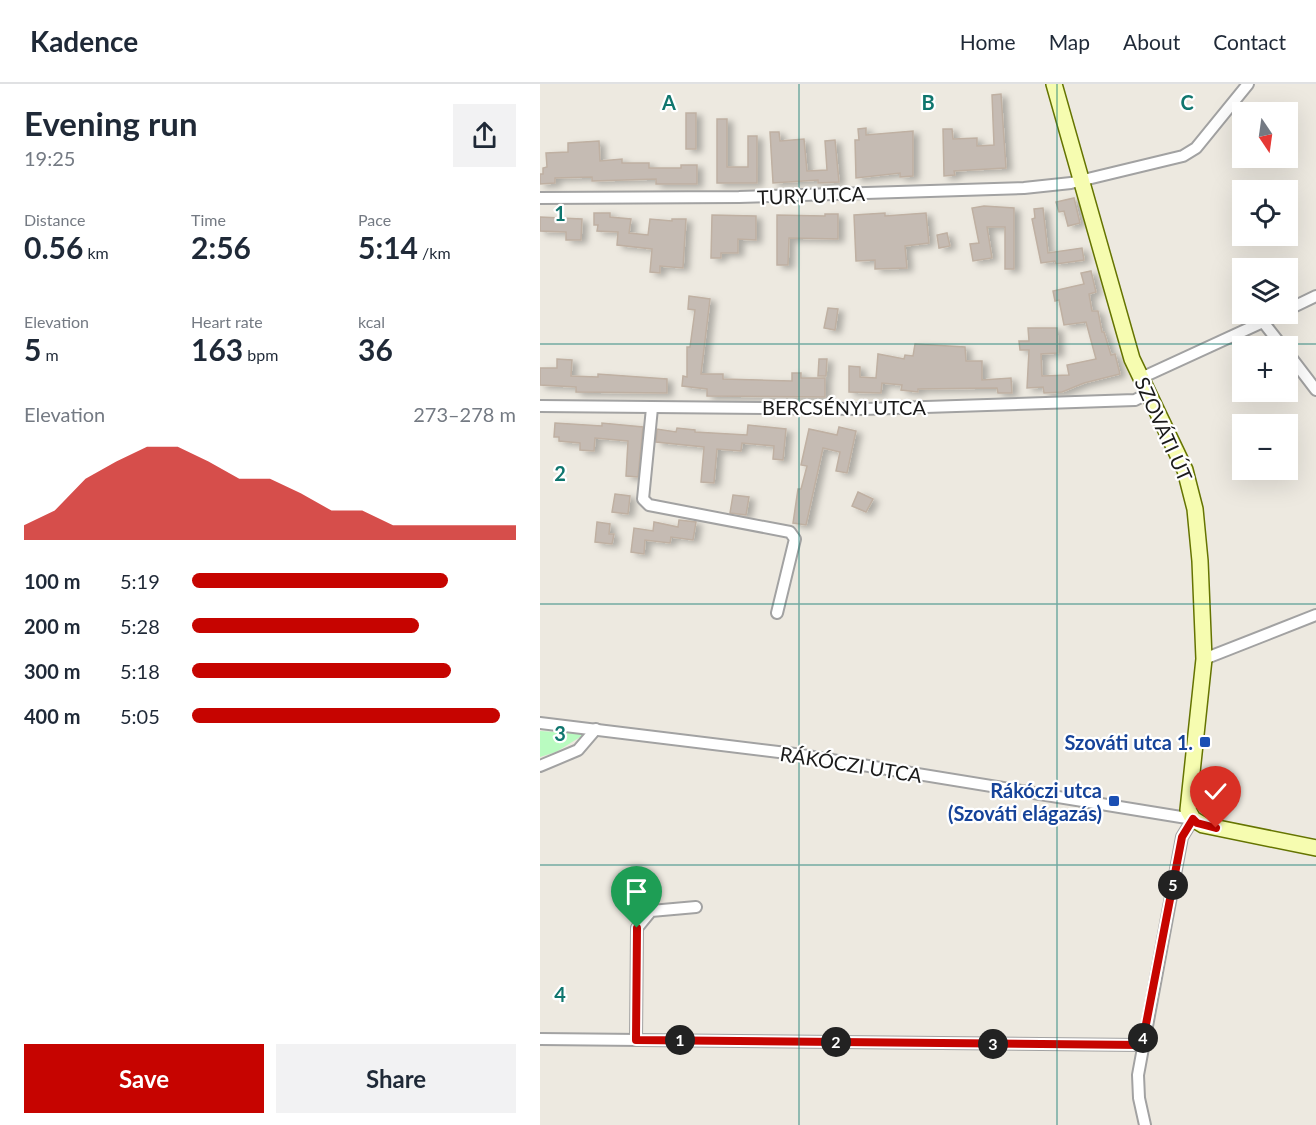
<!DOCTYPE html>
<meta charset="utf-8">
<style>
body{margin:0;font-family:Lato,sans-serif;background:#f2f2f3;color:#1f2937;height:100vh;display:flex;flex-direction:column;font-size:22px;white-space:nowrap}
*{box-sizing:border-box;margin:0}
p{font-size:20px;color:#747a83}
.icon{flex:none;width:33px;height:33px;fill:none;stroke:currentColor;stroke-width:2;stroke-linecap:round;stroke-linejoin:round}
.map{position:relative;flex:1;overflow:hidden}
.details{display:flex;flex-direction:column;background:#fff;width:540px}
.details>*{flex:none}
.needle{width:39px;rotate:167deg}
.tools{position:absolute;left:692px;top:18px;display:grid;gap:12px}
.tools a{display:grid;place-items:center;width:66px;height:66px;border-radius:0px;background:#fff;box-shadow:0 6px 24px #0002;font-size:30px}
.pin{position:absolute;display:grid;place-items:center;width:51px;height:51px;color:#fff;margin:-62px -26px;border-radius:50% 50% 50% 0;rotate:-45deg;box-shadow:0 0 6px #0007}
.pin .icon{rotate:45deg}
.km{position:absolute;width:30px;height:30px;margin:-15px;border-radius:50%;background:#222;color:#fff;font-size:16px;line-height:30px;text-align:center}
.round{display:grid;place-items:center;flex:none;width:63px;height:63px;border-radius:0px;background:#f2f2f3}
.overview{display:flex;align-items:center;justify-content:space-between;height:102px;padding:0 24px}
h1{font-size:33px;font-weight:700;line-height:45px}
.figures{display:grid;grid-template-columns:repeat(3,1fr);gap:9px;height:102px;padding:6px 24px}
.figures div{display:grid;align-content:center}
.figures b{font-size:30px;font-weight:700}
.figures small{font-size:16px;font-weight:400}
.figures p{font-size:16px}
.chart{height:168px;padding:12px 24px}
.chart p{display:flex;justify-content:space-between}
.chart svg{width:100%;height:108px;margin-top:6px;fill:#c60400;opacity:.7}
.primary-button{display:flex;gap:12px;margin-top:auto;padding:12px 24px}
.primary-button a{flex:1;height:69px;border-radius:0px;background:#c60400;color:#fff;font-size:24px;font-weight:700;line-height:69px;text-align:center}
.primary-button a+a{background:#f2f2f3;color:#1f2937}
ul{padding:0 24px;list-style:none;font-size:20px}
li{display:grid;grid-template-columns:96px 72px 1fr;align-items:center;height:45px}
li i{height:15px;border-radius:8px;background:#c60400}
header{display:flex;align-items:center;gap:36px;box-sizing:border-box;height:84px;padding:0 30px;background:#fff;border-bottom:2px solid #e0e1e3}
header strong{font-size:28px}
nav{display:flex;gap:33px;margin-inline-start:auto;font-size:21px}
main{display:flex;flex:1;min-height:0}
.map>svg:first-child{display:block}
</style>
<header>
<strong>Kadence</strong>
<nav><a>Home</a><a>Map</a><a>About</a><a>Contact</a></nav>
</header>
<main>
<section class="details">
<div class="overview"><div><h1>Evening run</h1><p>19:25</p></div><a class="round"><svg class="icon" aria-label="share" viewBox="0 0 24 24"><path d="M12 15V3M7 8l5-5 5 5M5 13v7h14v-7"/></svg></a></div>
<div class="figures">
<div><p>Distance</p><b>0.56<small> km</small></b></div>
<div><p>Time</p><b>2:56</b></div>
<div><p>Pace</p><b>5:14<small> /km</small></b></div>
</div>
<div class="figures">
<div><p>Elevation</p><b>5<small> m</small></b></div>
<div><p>Heart rate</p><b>163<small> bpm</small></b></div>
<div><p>kcal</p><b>36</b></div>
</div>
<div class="chart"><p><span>Elevation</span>273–278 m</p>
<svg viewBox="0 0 160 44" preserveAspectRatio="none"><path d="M0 44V38L10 32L20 19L30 12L40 6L50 6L60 12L70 19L80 19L90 25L100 32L110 32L120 38L130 38L140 38L150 38L160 38V44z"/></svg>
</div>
<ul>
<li><b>100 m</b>5:19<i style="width:79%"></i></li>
<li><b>200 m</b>5:28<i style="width:70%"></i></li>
<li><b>300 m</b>5:18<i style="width:80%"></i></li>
<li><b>400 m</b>5:05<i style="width:95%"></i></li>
</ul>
<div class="primary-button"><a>Save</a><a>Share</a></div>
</section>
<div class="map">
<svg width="776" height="1041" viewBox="0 0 776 1041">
<defs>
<filter id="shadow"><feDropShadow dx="5.5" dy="3" stdDeviation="3" flood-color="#0004"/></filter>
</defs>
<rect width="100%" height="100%" fill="#ede9e0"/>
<polygon fill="#b9fbc0" points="0,647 45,650 16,668 0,673"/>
<g fill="#c5bbb3" stroke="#bfb0a2" stroke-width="1.5" filter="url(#shadow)">
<polygon points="461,10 466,84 414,87 415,91 404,92 403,45 412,45 413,55 437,54 437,62 454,61 452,11"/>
<rect x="146" y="29" width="10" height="36"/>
<polygon points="177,35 187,35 187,83 208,83 208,52 217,52 217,99 177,99"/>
<polygon points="326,44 326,51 373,47 373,92 360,93 360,89 316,94 315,56 319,56 318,45"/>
<polygon points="230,48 239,48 240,57 264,55 267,87 287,86 285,57 295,56 299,98 278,99 278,96 233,99"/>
<polygon points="59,57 60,77 82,75 82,79 109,79 109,84 141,84 141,81 157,81 157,100 116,100 116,95 52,97 52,93 15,94 15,99 0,100 0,90 3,90 3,84 7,83 6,69 28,68 28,59"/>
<polygon points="534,114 540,139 528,142 524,127 519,128 516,118"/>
<polygon points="444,122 474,124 474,185 465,185 465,143 447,143 452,174 433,177 430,160 439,159 432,124"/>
<polygon points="503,124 508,169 542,164 544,176 516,180 515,177 501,179 492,135 495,134 494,125"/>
<polygon points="54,129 70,129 70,133 91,135 89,149 108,151 110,135 132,137 132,135 146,135 143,184 120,182 120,189 110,188 112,165 77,161 78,148 57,147 58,141 54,141"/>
<polygon points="345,129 345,132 386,129 389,159 365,162 367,184 335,185 335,176 316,177 314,131"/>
<polygon points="285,130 298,130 298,155 249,154 248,181 237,181 237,131 285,132"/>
<polygon points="172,131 216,132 216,156 198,155 198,169 181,169 181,174 171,174"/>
<polygon points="0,133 42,135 41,156 26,156 26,148 0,147"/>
<polygon points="407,149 410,162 399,164 397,151"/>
<polygon points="551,187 556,208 549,210 552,227 558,227 562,248 564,248 571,271 575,270 580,290 544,299 522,308 504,309 503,303 487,304 489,266 480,266 479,257 489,257 488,244 517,244 518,269 501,270 502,292 529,291 527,281 556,275 546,238 524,241 519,216 515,217 513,207 544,200 541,189"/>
<polygon points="149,212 170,215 161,290 183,290 183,295 252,297 252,289 261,289 261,294 285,294 285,313 167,312 167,305 142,302 143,292 147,293 147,263 150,263 155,226 148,225"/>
<polygon points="288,224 298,225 295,246 284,244"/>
<polygon points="375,260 425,263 426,277 442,277 442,296 471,294 472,309 458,309 457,304 378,305 378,308 361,306 362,301 342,299 341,309 309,308 309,282 320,283 320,293 336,294 338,270 364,275 365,271 373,272"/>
<polygon points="17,275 32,276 31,292 58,293 58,290 127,295 127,309 36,308 36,303 0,301 0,284 17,284"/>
<polygon points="279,275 287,275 286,292 278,292"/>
<polygon points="15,339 62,342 62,339 103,343 98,393 86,392 88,357 55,354 54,367 40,366 40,359 19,357 19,353 14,353"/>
<polygon points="208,341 246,345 243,376 233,375 234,362 202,359 201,367 177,365 174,399 161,398 164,363 116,358 117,345 136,348 137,344 155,346 155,348 207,351"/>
<polygon points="299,343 316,347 307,389 296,387 300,368 283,364 266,441 253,439 258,405 261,405 267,382 261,381 269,345 297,351"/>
<polygon points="318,408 333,415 326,428 312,422"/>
<polygon points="75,410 90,412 88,430 72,428"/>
<polygon points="193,411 209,413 206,431 190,429"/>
<polygon points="139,436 156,438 153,456 131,453 130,459 105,456 104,470 91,468 94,444 113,447 114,438 138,443"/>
<polygon points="57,438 70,440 69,450 74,450 72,460 55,458"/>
<polygon points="662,714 681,717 678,734 660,728"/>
</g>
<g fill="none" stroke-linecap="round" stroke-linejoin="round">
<g stroke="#a2a2a2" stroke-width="8">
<polyline id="service" points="655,691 684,695 683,710"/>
</g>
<g stroke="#a2a2a2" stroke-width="14">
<g id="minor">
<polyline points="0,114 199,113 484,104 531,99 643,72 656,64 708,0"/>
<polyline points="747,226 776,212"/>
<polyline points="723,238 742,262"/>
<polyline points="747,268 776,306"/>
<polyline points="601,294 740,230"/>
<polyline points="0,322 324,325 595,316 607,310"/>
<polyline points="112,324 103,415 109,421 250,448 255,455 237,529"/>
<polyline points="664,575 776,531"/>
<polyline points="0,639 255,670 653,735"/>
<polyline points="0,682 38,666 56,645"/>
<polyline points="0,955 602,961"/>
<polyline points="96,956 97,844 111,827 156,823"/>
<polyline points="605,1041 599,1014 598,991 642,753 653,735"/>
</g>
</g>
<g stroke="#657401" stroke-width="18">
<polyline id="secondary" points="514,0 592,275 645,386 655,425 660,477 664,575 648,726 653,735 663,741 776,764"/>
</g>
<use href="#service" stroke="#fff" stroke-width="5"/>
<use href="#minor" stroke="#fff" stroke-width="10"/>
<use href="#secondary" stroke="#f6fcb0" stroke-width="15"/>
</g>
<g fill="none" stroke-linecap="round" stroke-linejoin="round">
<g stroke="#fff" stroke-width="12">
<polyline id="route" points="97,844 96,956 602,961 642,753 653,735 657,739 676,744"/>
</g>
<use href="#route" stroke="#c60400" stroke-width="8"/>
</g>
<path fill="none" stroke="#0f766e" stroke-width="1.5" stroke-opacity="0.55" d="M259,0V1041M517,0V1041M0,260H776M0,520H776M0,781H776"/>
<g fill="#1a4fb4" stroke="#fff" stroke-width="2">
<rect x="659" y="652" width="12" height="12" rx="3"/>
<rect x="568" y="711" width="12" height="12" rx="3"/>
</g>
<g text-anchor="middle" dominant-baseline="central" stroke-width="4.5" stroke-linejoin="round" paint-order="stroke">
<g font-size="20" fill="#1b1b1b" stroke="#fff">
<text transform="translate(271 111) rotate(-2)">TURY UTCA</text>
<text x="304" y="323">BERCSÉNYI UTCA</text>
<text transform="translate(624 345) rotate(66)">SZOVÁTI ÚT</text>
<text transform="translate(311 680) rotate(9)">RÁKÓCZI UTCA</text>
</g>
<g font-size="20" font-weight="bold" fill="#164399" stroke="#fff" text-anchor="end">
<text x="653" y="658">Szováti utca 1.</text>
<text x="562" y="706">Rákóczi utca<tspan x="562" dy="23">(Szováti elágazás)</tspan></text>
</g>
</g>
<g font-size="20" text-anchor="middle" font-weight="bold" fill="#0f766e" stroke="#fff" stroke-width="4.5" stroke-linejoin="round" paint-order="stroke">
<text x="129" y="26">A</text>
<text x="388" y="26">B</text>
<text x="647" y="26">C</text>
<text x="20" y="137">1</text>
<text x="20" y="397">2</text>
<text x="20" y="657">3</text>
<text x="20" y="918">4</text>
</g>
</svg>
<div class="tools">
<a><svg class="needle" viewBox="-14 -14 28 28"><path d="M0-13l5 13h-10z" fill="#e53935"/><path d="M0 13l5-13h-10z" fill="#747a83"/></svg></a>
<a><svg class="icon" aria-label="locate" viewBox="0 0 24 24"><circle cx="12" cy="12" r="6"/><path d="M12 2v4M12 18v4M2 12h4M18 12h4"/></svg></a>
<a><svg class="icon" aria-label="layers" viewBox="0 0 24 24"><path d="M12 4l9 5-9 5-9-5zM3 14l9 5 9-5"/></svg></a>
<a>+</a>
<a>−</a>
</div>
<div class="pin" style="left:97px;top:844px;background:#1e9e55"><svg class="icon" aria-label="arrive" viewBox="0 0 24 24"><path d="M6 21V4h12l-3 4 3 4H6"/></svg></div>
<div class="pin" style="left:676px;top:744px;background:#d93025"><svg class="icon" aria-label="check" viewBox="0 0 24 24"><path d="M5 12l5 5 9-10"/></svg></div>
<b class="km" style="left:140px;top:956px">1</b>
<b class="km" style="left:296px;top:958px">2</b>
<b class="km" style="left:453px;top:960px">3</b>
<b class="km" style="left:603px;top:954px">4</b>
<b class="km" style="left:633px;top:801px">5</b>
</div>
</main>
